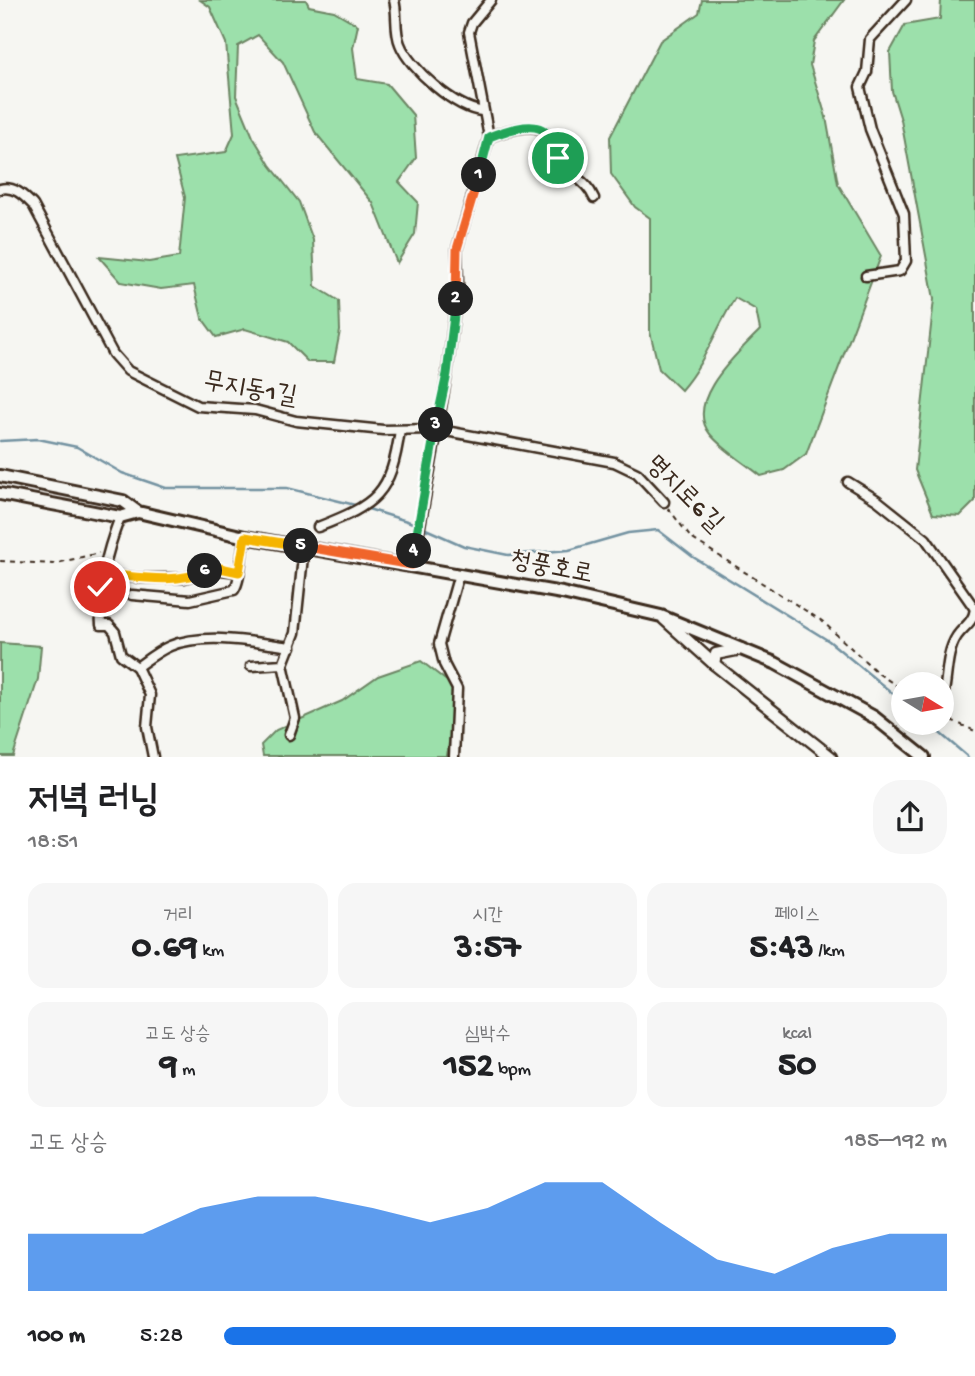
<!DOCTYPE html>
<html lang="ko">
<meta charset="utf-8">
<style>
body{margin:0;font-family:"Gochi Hand","Poor Story",sans-serif;background:#f6f6f6;color:#202124;height:100vh;display:flex;flex-direction:column;font-size:26px;white-space:nowrap}
*{box-sizing:border-box;margin:0}
p{font-size:23px;color:#757577}
.icon{flex:none;width:38px;height:38px;fill:none;stroke:currentColor;stroke-width:2;stroke-linecap:round;stroke-linejoin:round}
.map{position:relative;height:757px;overflow:hidden}
.side{display:flex;flex-direction:column;background:#fff;flex:1}
.side>*{flex:none}
.needle{width:46px;rotate:101deg}
.tools{position:absolute;left:891px;top:672px;display:grid;gap:14px}
.tools a{display:grid;place-items:center;width:63px;height:63px;border-radius:50%;background:#fff;box-shadow:0 4px 18px #0003;font-size:35px}
.pin{position:absolute;display:grid;place-items:center;width:60px;height:60px;color:#fff;margin:-30px;border:4px solid #fff;border-radius:50%;box-shadow:0 2px 7px #0007}
.km{position:absolute;width:35px;height:35px;margin:-18px;border-radius:50%;background:#222;color:#fff;font-size:19px;line-height:35px;text-align:center}
.round{display:grid;place-items:center;flex:none;width:74px;height:74px;border-radius:28px;background:#f6f6f6}
.overview{display:flex;align-items:center;justify-content:space-between;height:119px;padding:0 28px}
h1{font-size:38px;font-weight:700;line-height:52px}
.stats{display:grid;grid-template-columns:repeat(3,1fr);gap:10px;height:119px;padding:7px 28px}
.stats div{display:grid;align-content:center;border-radius:18px;background:#f6f6f6;text-align:center}
.stats b{font-size:35px;font-weight:700}
.stats small{font-size:19px;font-weight:400}
.stats p{font-size:19px}
.chart{height:196px;padding:14px 28px}
.chart p{display:flex;justify-content:space-between}
.chart svg{width:100%;height:126px;margin-top:7px;fill:#1a73e8;opacity:.7}
ul{padding:0 28px;list-style:none;font-size:23px}
li{display:grid;grid-template-columns:112px 84px 1fr;align-items:center;height:52px}
li i{height:18px;border-radius:9px;background:#1a73e8}
.map>svg:first-child{display:block}
</style>
<div class="map">
<svg width="975" height="757" viewBox="0 0 975 757">
<rect width="100%" height="100%" fill="#f6f6f2"/>
<filter id="ink" filterUnits="userSpaceOnUse"><feTurbulence type="fractalNoise" baseFrequency=".0143" numOctaves="2"/><feDisplacementMap in="SourceGraphic" scale="14" xChannelSelector="R" yChannelSelector="G"/><feConvolveMatrix kernelMatrix="1 2 1 2 8 2 1 2 1" color-interpolation-filters="sRGB"/></filter>
<g filter="url(#ink)">
<g fill="#9ce0ab" stroke="#6c8564" stroke-width="2">
<polygon points="200,0 306,0 309,6 334,11 358,25 353,48 357,79 387,84 413,115 416,158 399,182 418,202 415,234 397,263 373,203 315,132 283,62 258,35 238,46 236,96 253,137 270,165 299,202 313,240 315,286 339,301 340,331 334,362 308,362 288,342 245,329 216,337 202,318 194,285 161,289 121,282 99,257 149,262 179,257 185,197 175,159 226,152 234,134 226,43 210,7"/>
<path d="M702,0H844L814,41L810,65L826,117L838,184L881,256L806,454L784,470L761,476C745,463 723,450 710,434C683,401 739,352 760,330L756,310L735,298C716,328 705,363 681,390L659,369L650,332V218L635,207L611,174L610,137L660,41L699,13Z"/>
<polygon points="941,0 975,0 975,501 960,516 933,514 915,470 934,299 901,120 892,91 890,52 905,25 940,19"/>
<polygon points="0,643 41,646 38,679 13,756 0,756"/>
<polygon points="421,661 457,689 447,756 263,756 261,745 276,730 342,701 378,676"/>
</g>
<g fill="none" stroke-linecap="round" stroke-linejoin="round">
<g stroke="#7392a1" stroke-width="2.5">
<polyline points="0,441 38,439 77,447 122,473 166,488 287,488 359,506"/>
<polyline points="365,508 410,522 464,546 508,555 569,550 628,533 658,530 693,557 829,641 903,702"/>
<polyline points="928,723 968,757"/>
</g>
<g stroke="#3b2a1e" stroke-width="13">
<g id="minor">
<path d="M394,0C398,14 394,30 400,44C409,68 456,109 482,111"/>
<path d="M489,137C501,132 537,120 546,134C554,144 554,156 565,167C576,179 587,182 594,198"/>
<path d="M0,189C14,185 24,196 33,205L113,354L128,371L198,406L255,410L296,421L383,430L435,429L614,462L637,473L664,502"/>
<polyline points="866,276 900,271 906,261 904,214 870,129 860,87 867,72 870,39 906,0"/>
<polyline points="848,482 877,500 926,539 975,609"/>
<path d="M120,517C106,554 98,585 101,625H109L115,632L121,655L137,667C148,659 158,651 170,646C205,632 254,642 291,647"/>
<path d="M318,527C377,504 391,494 400,430"/>
<polyline points="413,566 447,374 458,283 457,249 489,137 469,32 472,23 491,0"/>
<polyline points="102,574 140,578 184,578 211,569 239,572"/>
<path d="M132,595L190,600L234,590C241,581 241,551 245,537"/>
<polyline points="283,664 295,718 289,735"/>
<polyline points="251,666 283,664 295,633 304,547"/>
<polyline points="137,667 150,695 147,727 153,757"/>
<path d="M942,701C948,681 945,654 957,636C964,626 973,623 975,609"/>
<polyline points="454,757 457,689 444,664 439,644 459,574"/>
</g>
</g>
<g stroke="#3b2a1e" stroke-width="15">
<g id="tertiary">
<polyline points="664,619 714,664 716,654 741,649"/>
<polyline points="714,664 831,757"/>
</g>
</g>
<g stroke="#3b2a1e" stroke-width="16">
<g id="secondary">
<polyline points="0,476 123,501 138,512 245,537 562,593 661,616 775,663 874,717 924,757"/>
<polyline points="0,494 120,517 138,512"/>
</g>
</g>
<g stroke="#3b2a1e" stroke-width="2" stroke-dasharray="5 5" stroke-linecap="butt">
<polyline points="668,508 691,538 822,621 879,674 903,690"/>
<polyline points="0,561 53,564 99,553"/>
<polyline points="942,716 975,731"/>
</g>
<use href="#minor" stroke="#f6f6f2" stroke-width="8"/>
<use href="#tertiary" stroke="#f6f6f2" stroke-width="10"/>
<use href="#secondary" stroke="#f6f6f2" stroke-width="10"/>
</g>
</g>
<g fill="none" stroke-linecap="round" stroke-linejoin="round" filter="url(#ink)">
<g stroke="#fff" stroke-width="14">
<path id="split-1" d="M479,175L489,137C501,132 535,120 545,132C550,139 553,151 558,158"/>
</g>
<g stroke="#fff" stroke-width="14">
<polyline id="split-2" points="456,299 457,249 479,175"/>
</g>
<g stroke="#fff" stroke-width="14">
<polyline id="split-3" points="436,425 447,374 456,299"/>
</g>
<g stroke="#fff" stroke-width="14">
<polyline id="split-4" points="414,551 436,425"/>
</g>
<g stroke="#fff" stroke-width="14">
<polyline id="split-5" points="301,546 412,565 414,551"/>
</g>
<g stroke="#fff" stroke-width="14">
<polyline id="split-6" points="205,571 220,568 239,572 245,537 301,546"/>
</g>
<g stroke="#fff" stroke-width="14">
<path id="split-7" d="M100,587L102,574C135,576 174,585 205,571"/>
</g>
<use href="#split-1" stroke="#22a559" stroke-width="9"/>
<use href="#split-2" stroke="#f0652b" stroke-width="9"/>
<use href="#split-3" stroke="#22a559" stroke-width="9"/>
<use href="#split-4" stroke="#22a559" stroke-width="9"/>
<use href="#split-5" stroke="#f0652b" stroke-width="9"/>
<use href="#split-6" stroke="#f5b400" stroke-width="9"/>
<use href="#split-7" stroke="#f5b400" stroke-width="9"/>
</g>
<g text-anchor="middle" dominant-baseline="central" stroke-width="5" stroke-linejoin="round" paint-order="stroke">
<g font-size="26" fill="#3b2a1e" stroke="#f6f6f2">
<text transform="translate(250 391) rotate(10)">무지동1길</text>
<text transform="translate(683 495) rotate(45)">명지로6길</text>
<text transform="translate(551 569) rotate(11)">청풍호로</text>
</g>
</g>
</svg>
<div class="tools">
<a><svg class="needle" viewBox="-14 -14 28 28"><path d="M0-13l5 13h-10z" fill="#e53935"/><path d="M0 13l5-13h-10z" fill="#757577"/></svg></a>
</div>
<div class="pin" style="left:558px;top:158px;background:#1e9e55"><svg class="icon" aria-label="arrive" viewBox="0 0 24 24"><path d="M6 21V4h12l-3 4 3 4H6"/></svg></div>
<div class="pin" style="left:100px;top:587px;background:#d93025"><svg class="icon" aria-label="check" viewBox="0 0 24 24"><path d="M5 12l5 5 9-10"/></svg></div>
<b class="km" style="left:479px;top:175px">1</b>
<b class="km" style="left:456px;top:299px">2</b>
<b class="km" style="left:436px;top:425px">3</b>
<b class="km" style="left:414px;top:551px">4</b>
<b class="km" style="left:301px;top:546px">5</b>
<b class="km" style="left:205px;top:571px">6</b>
</div>
<section class="side">
<div class="overview"><div><h1>저녁 러닝</h1><p>18:51</p></div><a class="round"><svg class="icon" aria-label="share" viewBox="0 0 24 24"><path d="M12 15V3M7 8l5-5 5 5M5 13v7h14v-7"/></svg></a></div>
<div class="stats">
<div><p>거리</p><b>0.69<small> km</small></b></div>
<div><p>시간</p><b>3:57</b></div>
<div><p>페이스</p><b>5:43<small> /km</small></b></div>
</div>
<div class="stats">
<div><p>고도 상승</p><b>9<small> m</small></b></div>
<div><p>심박수</p><b>152<small> bpm</small></b></div>
<div><p>kcal</p><b>50</b></div>
</div>
<div class="chart"><p><span>고도 상승</span>185–192 m</p>
<svg viewBox="0 0 160 44" preserveAspectRatio="none"><path d="M0 44V24L10 24L20 24L30 15L40 11L50 11L60 15L70 20L80 15L90 6L100 6L110 20L120 33L130 38L140 29L150 24L160 24V44z"/></svg>
</div>
<ul>
<li><b>100 m</b>5:28<i style="width:93%"></i></li>
</ul>
</section>
